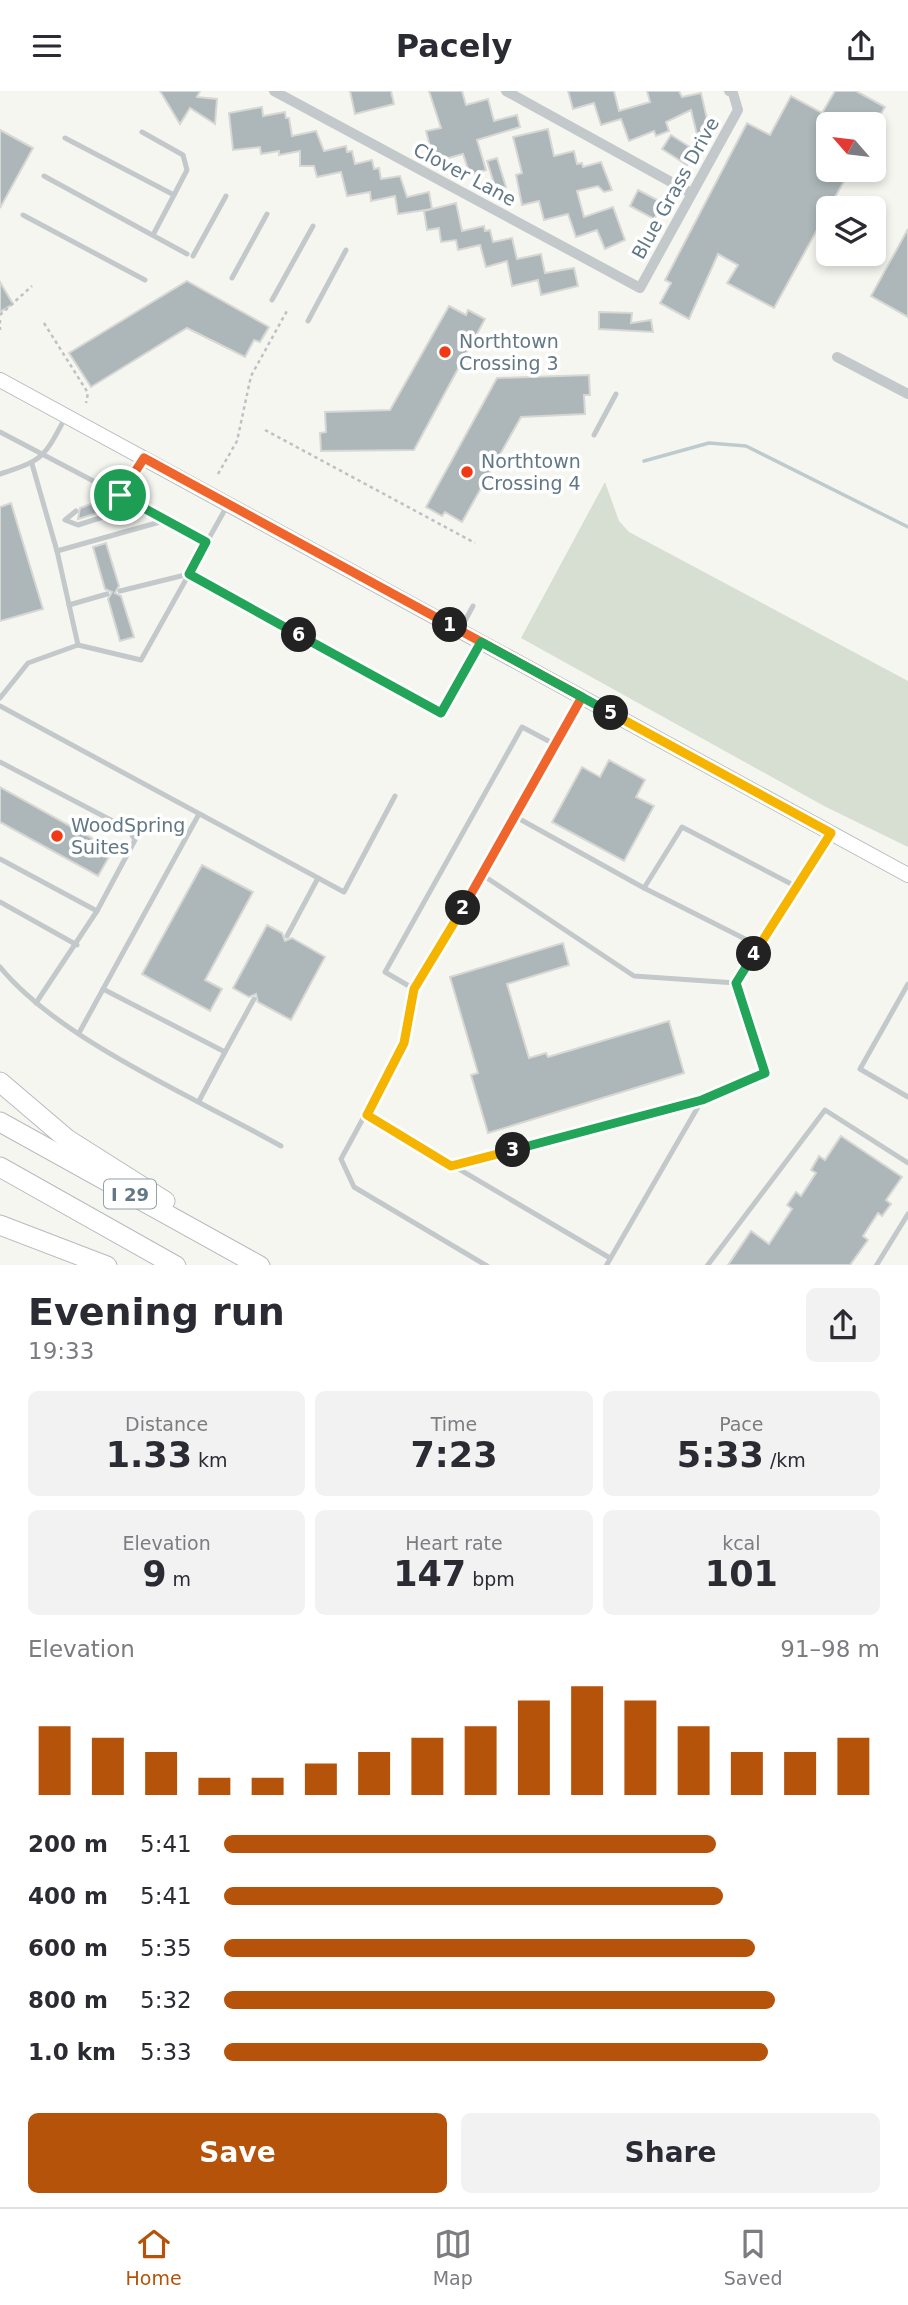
<!DOCTYPE html>
<meta charset="utf-8">
<style>
body{margin:0;font-family:"DejaVu Sans",sans-serif;background:#f2f2f3;color:#2b2b33;height:100vh;display:flex;flex-direction:column;font-size:26px;white-space:nowrap}
*{box-sizing:border-box;margin:0}
p{font-size:23px;color:#7c7c81}
.icon{flex:none;width:38px;height:38px;fill:none;stroke:currentColor;stroke-width:2;stroke-linecap:round;stroke-linejoin:round}
.map{position:relative;height:1174px;overflow:hidden}
.panel{display:flex;flex-direction:column;background:#fff;flex:1}
.panel>*{flex:none}
.needle{width:46px;rotate:298deg}
.fabs{position:absolute;left:816px;top:21px;display:grid;gap:14px}
.fabs a{display:grid;place-items:center;width:70px;height:70px;border-radius:10px;background:#fff;box-shadow:0 4px 10px #0003;font-size:35px}
.pin{position:absolute;display:grid;place-items:center;width:60px;height:60px;color:#fff;margin:-30px;border:4px solid #fff;border-radius:50%;box-shadow:0 2px 7px #0007}
.km{position:absolute;width:35px;height:35px;margin:-18px;border-radius:50%;background:#222;color:#fff;font-size:19px;line-height:35px;text-align:center}
.round{display:grid;place-items:center;flex:none;width:74px;height:74px;border-radius:10px;background:#f2f2f3}
.overview{display:flex;align-items:center;justify-content:space-between;height:119px;padding:0 28px}
h1{font-size:38px;font-weight:800;line-height:52px}
.stats{display:grid;grid-template-columns:repeat(3,1fr);gap:10px;height:119px;padding:7px 28px}
.stats div{display:grid;align-content:center;border-radius:10px;background:#f2f2f3;text-align:center}
.stats b{font-size:35px;font-weight:800}
.stats small{font-size:19px;font-weight:400}
.stats p{font-size:19px}
.chart{height:196px;padding:14px 28px}
.chart p{display:flex;justify-content:space-between}
.chart svg{width:100%;height:126px;margin-top:7px;stroke:#b45309;stroke-width:6}
.action{display:flex;gap:14px;margin-top:auto;padding:14px 28px}
.action a{flex:1;height:80px;border-radius:10px;background:#b45309;color:#fff;font-size:28px;font-weight:800;line-height:80px;text-align:center}
.action a+a{background:#f2f2f3;color:#2b2b33}
ul{padding:0 28px;list-style:none;font-size:23px}
li{display:grid;grid-template-columns:112px 84px 1fr;align-items:center;height:52px}
li i{height:18px;border-radius:9px;background:#b45309}
header{display:flex;justify-content:space-between;align-items:center;height:91px;padding:0 28px;background:#fff;font-size:32px;font-weight:800}
.tabs{display:flex;justify-content:space-around;align-items:center;height:98px;border-top:2px solid #e1e1e2;background:#fff;font-size:19px;color:#7c7c81}
.tabs a{display:grid;justify-items:center;gap:4px}
.tabs .on{color:#b45309}
.map>svg:first-child{display:block}
</style>
<header><svg class="icon" aria-label="menu" viewBox="0 0 24 24"><path d="M4 6h16M4 12h16M4 18h16"/></svg>Pacely<svg class="icon" aria-label="share" viewBox="0 0 24 24"><path d="M12 15V3M7 8l5-5 5 5M5 13v7h14v-7"/></svg></header>
<div class="map">
<svg width="908" height="1175" viewBox="0 0 908 1175">
<rect width="100%" height="100%" fill="#f6f6f1"/>
<polygon fill="#d7ded2" points="605,391 619,430 629,441 908,590 908,756 824,715 521,547"/>
<g fill="none" stroke-linecap="round" stroke-linejoin="round">
<polyline stroke="#bdcbcf" stroke-width="3.5" points="644,370 709,352 746,355 908,436"/>
</g>
<g fill="#adb7ba" stroke="#d7d7d4" stroke-width="2">
<polygon points="160,0 200,0 197,6 217,8 215,33 190,17 180,33"/>
<polygon points="350,0 391,0 394,13 355,23"/>
<polygon points="429,0 462,0 466,14 488,8 494,30 517,24 520,36 477,49 486,79 470,84 463,63 434,71 426,40 441,37"/>
<polygon points="568,0 614,0 619,20 650,11 647,0 679,0 682,6 701,2 710,41 697,44 691,19 666,31 669,40 656,45 654,40 629,50 621,28 601,34 594,12 573,18"/>
<polygon points="835,0 856,0 885,16 875,33 828,33 828,79 850,79 774,217 727,192 738,174 718,163 689,228 660,212 671,192 665,189 747,32 770,44 791,5 822,22"/>
<polygon points="262,16 263,25 285,21 286,27 289,27 292,45 316,40 324,60 346,55 347,61 352,60 355,73 372,69 374,78 379,77 381,88 400,85 407,106 429,101 432,118 398,123 395,105 371,110 370,101 347,105 341,81 317,86 314,75 300,75 300,60 279,64 279,60 261,63 260,56 233,59 229,22"/>
<polygon points="548,38 554,65 574,60 577,73 582,72 583,76 601,71 612,99 604,101 598,95 577,100 584,126 613,116 625,149 605,158 597,139 576,146 568,123 544,129 539,110 522,114 516,84 522,82 513,46"/>
<polygon points="0,39 33,57 0,117"/>
<polygon points="671,44 696,60 687,74 662,58"/>
<polygon points="497,67 506,96 496,99 487,70"/>
<polygon points="638,99 663,112 654,128 630,115"/>
<polygon points="456,112 462,140 484,135 485,140 490,139 493,151 512,147 517,168 541,163 545,182 574,177 578,195 541,204 538,189 512,195 507,170 486,176 480,154 458,159 456,149 441,151 439,137 427,139 424,120"/>
<polygon points="908,138 908,226 871,205"/>
<polygon points="187,190 269,236 260,251 254,249 245,266 187,237 91,296 69,262"/>
<polygon points="0,191 13,213 0,221"/>
<polygon points="449,215 466,224 468,219 485,228 414,359 321,360 320,342 326,341 325,321 390,319"/>
<polygon points="599,221 632,222 631,232 651,229 653,241 599,238"/>
<polygon points="589,284 590,304 584,304 585,323 521,326 462,431 445,421 442,425 426,416 497,287"/>
<polygon points="11,412 43,518 0,530 0,416"/>
<polygon points="91,413 98,422 78,428 80,417"/>
<polygon points="106,452 119,495 115,502 121,505 134,546 120,550 108,508 112,501 105,498 93,456"/>
<polygon points="609,669 645,689 636,706 654,715 624,770 552,731 582,676 600,686"/>
<polygon points="0,696 113,759 98,785 0,731"/>
<polygon points="202,774 253,801 205,889 222,898 210,920 142,883"/>
<polygon points="267,834 282,842 285,850 292,847 325,866 291,929 258,911 256,903 249,906 233,897"/>
<polygon points="563,852 569,874 507,893 529,967 546,962 548,966 669,930 684,982 488,1042 471,984 478,982 450,886"/>
<polygon points="841,1045 902,1086 886,1109 891,1113 882,1125 878,1122 863,1145 868,1149 850,1174 728,1174 751,1140 769,1153 792,1118 787,1114 796,1101 801,1105 816,1082 811,1079 819,1065 825,1069"/>
</g>
<g fill="none" stroke-linecap="round" stroke-linejoin="round">
<g stroke="#b7bdc1" stroke-width="16">
<polyline id="secondary" points="0,289 908,784"/>
</g>
<g stroke="#b7bbbe" stroke-width="21">
<g id="highway">
<polyline points="0,991 67,1048 165,1110"/>
<polyline points="0,1031 260,1175"/>
<polyline points="0,1076 176,1175"/>
<polyline points="0,1134 107,1175"/>
</g>
</g>
<g stroke="#bec1c3" stroke-width="2.5" stroke-dasharray="3.5 3.5" stroke-linecap="butt">
<polyline points="0,224 32,195"/>
<polyline points="0,229 0,239"/>
<polyline points="44,232 88,302 86,312"/>
<polyline points="265,339 475,452"/>
<polyline points="218,383 237,350 251,285 288,218"/>
</g>
<g stroke="#c3c8ca" stroke-width="5">
<polyline points="142,41 183,64 187,79 174,104"/>
<polyline points="65,47 174,104 153,144"/>
<polyline points="44,85 187,163"/>
<polyline points="23,124 145,189"/>
<polyline points="193,165 226,105"/>
<polyline points="232,187 267,123"/>
<polyline points="272,209 313,135"/>
<polyline points="308,230 346,159"/>
<polyline points="0,341 120,404 142,370"/>
<polyline points="594,344 616,303"/>
<path d="M0,383C43,369 44,367 65,327"/>
<polyline points="96,414 105,414 120,404 207,451"/>
<polyline points="227,415 189,483 441,622 480,553"/>
<polyline points="76,420 65,429 78,434 103,426 105,414"/>
<polyline points="57,460 167,429"/>
<polyline points="120,500 189,483"/>
<polyline points="69,514 107,503"/>
<polyline points="460,539 473,515"/>
<polyline points="78,554 141,569 189,483"/>
<polyline points="0,607 28,572 78,554 57,460 32,373"/>
<polyline points="0,615 344,801 395,705"/>
<polyline points="0,671 128,738 135,749 97,820"/>
<polyline points="516,726 644,797"/>
<polyline points="0,768 97,820 36,912"/>
<polyline points="484,785 634,885 736,892 829,744"/>
<polyline points="0,811 77,854"/>
<polyline points="287,845 318,787"/>
<polyline points="759,855 644,797 682,736 797,796"/>
<path d="M0,876C61,950 196,1007 281,1055"/>
<polyline points="908,893 860,978 908,1006"/>
<polyline points="103,898 225,961 199,1010"/>
<polyline points="414,898 385,881 522,636 556,654"/>
<polyline points="79,942 199,723"/>
<polyline points="225,961 254,908"/>
<polyline points="367,1024 610,1167"/>
<polyline points="451,1075 702,1010"/>
<polyline points="487,1175 354,1096 341,1068 404,952 414,898 484,785 582,607"/>
<polyline points="606,1175 702,1009 765,982 736,892"/>
<polyline points="707,1175 825,1019 908,1072"/>
<polyline points="876,1175 908,1123"/>
</g>
<g stroke="#c3c8ca" stroke-width="10">
<polyline points="274,0 640,197 738,19 733,2 729,0"/>
<polyline points="506,0 691,102"/>
<polyline points="837,266 908,303"/>
</g>
<use href="#secondary" stroke="#fff" stroke-width="14"/>
<use href="#highway" stroke="#fff" stroke-width="19"/>
</g>
<g fill="none" stroke-linecap="round" stroke-linejoin="round">
<g stroke="#fff" stroke-width="14">
<polyline id="split-1" points="120,404 144,367 450,534"/>
</g>
<g stroke="#fff" stroke-width="14">
<polyline id="split-2" points="450,534 582,606 463,817"/>
</g>
<g stroke="#fff" stroke-width="14">
<polyline id="split-3" points="463,817 414,898 404,952 367,1024 451,1075 513,1059"/>
</g>
<g stroke="#fff" stroke-width="14">
<polyline id="split-4" points="513,1059 702,1009 765,982 736,892 754,863"/>
</g>
<g stroke="#fff" stroke-width="14">
<polyline id="split-5" points="611,622 831,742 754,863"/>
</g>
<g stroke="#fff" stroke-width="14">
<polyline id="split-6" points="299,544 441,622 481,551 611,622"/>
</g>
<g stroke="#fff" stroke-width="14">
<polyline id="split-7" points="120,404 206,451 189,483 299,544"/>
</g>
<use href="#split-1" stroke="#f0652b" stroke-width="9"/>
<use href="#split-2" stroke="#f0652b" stroke-width="9"/>
<use href="#split-3" stroke="#f5b400" stroke-width="9"/>
<use href="#split-4" stroke="#22a559" stroke-width="9"/>
<use href="#split-5" stroke="#f5b400" stroke-width="9"/>
<use href="#split-6" stroke="#22a559" stroke-width="9"/>
<use href="#split-7" stroke="#22a559" stroke-width="9"/>
</g>
<g fill="#f33815" stroke="#fff" stroke-width="2.5">
<circle cx="445" cy="261" r="7"/>
<circle cx="467" cy="381" r="7"/>
<circle cx="57" cy="745" r="7"/>
</g>
<g text-anchor="middle" dominant-baseline="central" stroke-width="7" stroke-linejoin="round" paint-order="stroke">
<rect fill="#fff" stroke="#91a0aa" stroke-width="2" x="104" y="1088.5" width="52" height="29" rx="5"/>
<g font-size="18" font-weight="bold" fill="#627885">
<text x="130" y="1103">I 29</text>
</g>
<g font-size="19" fill="#627885" stroke="#fff">
<text transform="translate(465 83) rotate(28)">Clover Lane</text>
<text transform="translate(675 97) rotate(-61)">Blue Grass Drive</text>
</g>
<g font-size="19" fill="#627885" stroke="#fff" text-anchor="start">
<text x="459" y="250">Northtown<tspan x="459" dy="22">Crossing 3</tspan></text>
<text x="481" y="370">Northtown<tspan x="481" dy="22">Crossing 4</tspan></text>
<text x="71" y="734">WoodSpring<tspan x="71" dy="22">Suites</tspan></text>
</g>
</g>
</svg>
<div class="fabs">
<a><svg class="needle" viewBox="-14 -14 28 28"><path d="M0-13l5 13h-10z" fill="#e53935"/><path d="M0 13l5-13h-10z" fill="#7c7c81"/></svg></a>
<a><svg class="icon" aria-label="layers" viewBox="0 0 24 24"><path d="M12 4l9 5-9 5-9-5zM3 14l9 5 9-5"/></svg></a>
</div>
<div class="pin" style="left:120px;top:404px;background:#1e9e55"><svg class="icon" aria-label="arrive" viewBox="0 0 24 24"><path d="M6 21V4h12l-3 4 3 4H6"/></svg></div>
<b class="km" style="left:450px;top:534px">1</b>
<b class="km" style="left:463px;top:817px">2</b>
<b class="km" style="left:513px;top:1059px">3</b>
<b class="km" style="left:754px;top:863px">4</b>
<b class="km" style="left:611px;top:622px">5</b>
<b class="km" style="left:299px;top:544px">6</b>
</div>
<section class="panel">
<div class="overview"><div><h1>Evening run</h1><p>19:33</p></div><a class="round"><svg class="icon" aria-label="share" viewBox="0 0 24 24"><path d="M12 15V3M7 8l5-5 5 5M5 13v7h14v-7"/></svg></a></div>
<div class="stats">
<div><p>Distance</p><b>1.33<small> km</small></b></div>
<div><p>Time</p><b>7:23</b></div>
<div><p>Pace</p><b>5:33<small> /km</small></b></div>
</div>
<div class="stats">
<div><p>Elevation</p><b>9<small> m</small></b></div>
<div><p>Heart rate</p><b>147<small> bpm</small></b></div>
<div><p>kcal</p><b>101</b></div>
</div>
<div class="chart"><p><span>Elevation</span>91–98 m</p>
<svg viewBox="0 0 160 44" preserveAspectRatio="none"><path d="M5 44V20M15 44V24M25 44V29M35 44V38M45 44V38M55 44V33M65 44V29M75 44V24M85 44V20M95 44V11M105 44V6M115 44V11M125 44V20M135 44V29M145 44V29M155 44V24"/></svg>
</div>
<ul>
<li><b>200 m</b>5:41<i style="width:75%"></i></li>
<li><b>400 m</b>5:41<i style="width:76%"></i></li>
<li><b>600 m</b>5:35<i style="width:81%"></i></li>
<li><b>800 m</b>5:32<i style="width:84%"></i></li>
<li><b>1.0 km</b>5:33<i style="width:83%"></i></li>
</ul>
<div class="action"><a>Save</a><a>Share</a></div>
</section>
<nav class="tabs">
<a class="on"><svg class="icon" aria-label="home" viewBox="0 0 24 24"><path d="M3 11l9-7 9 7M6 9v11h12V9"/></svg>Home</a>
<a><svg class="icon" aria-label="map" viewBox="0 0 24 24"><path d="M3 6l6-2 6 2 6-2v14l-6 2-6-2-6 2zM9 4v14M15 6v14"/></svg>Map</a>
<a><svg class="icon" aria-label="saved" viewBox="0 0 24 24"><path d="M7 4h10v16l-5-4-5 4z"/></svg>Saved</a>
</nav>
